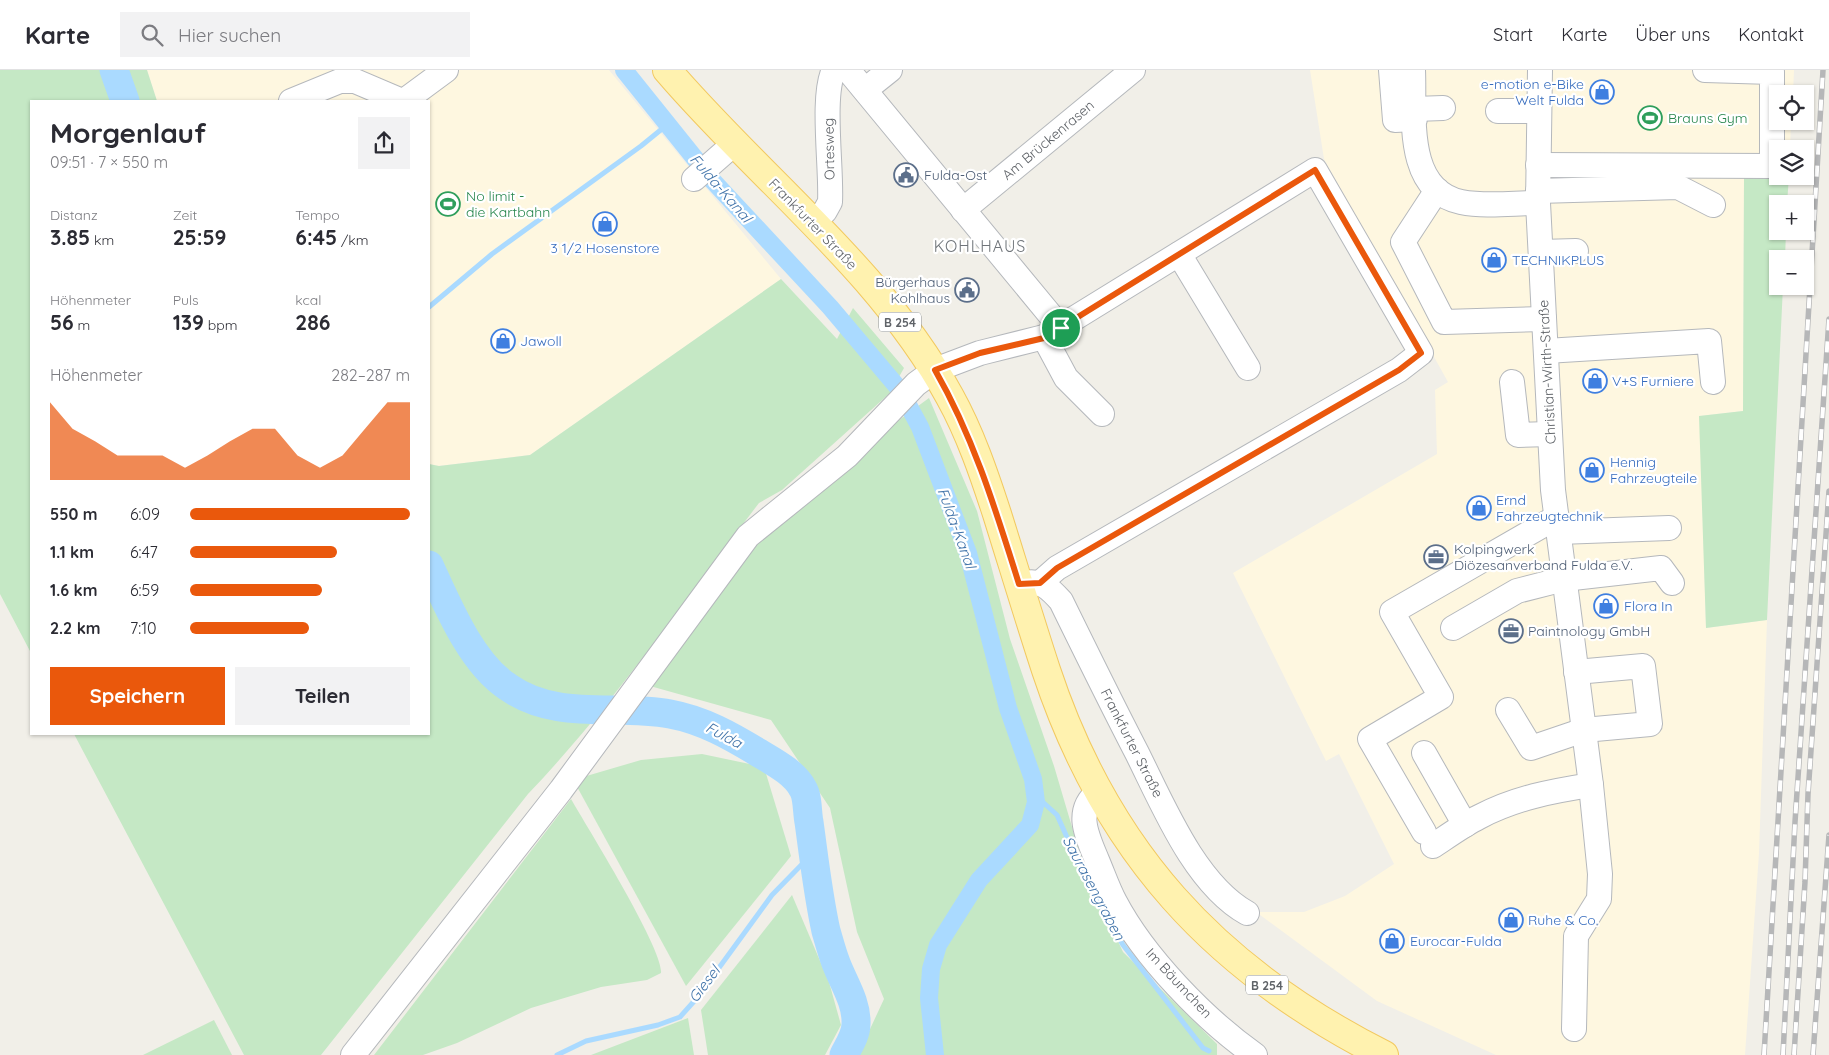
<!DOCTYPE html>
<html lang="de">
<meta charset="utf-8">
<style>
body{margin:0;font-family:Quicksand,sans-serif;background:#f2f2f3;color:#2b2b33;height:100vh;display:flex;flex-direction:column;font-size:19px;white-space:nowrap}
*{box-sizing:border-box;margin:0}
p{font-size:16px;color:#7c7c81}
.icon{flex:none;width:28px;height:28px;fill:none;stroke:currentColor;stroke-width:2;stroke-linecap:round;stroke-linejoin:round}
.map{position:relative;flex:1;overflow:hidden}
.side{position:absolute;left:30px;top:30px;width:400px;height:635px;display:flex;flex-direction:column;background:#fff;border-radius:0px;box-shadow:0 1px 4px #0004}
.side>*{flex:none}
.controls{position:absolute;left:1769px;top:15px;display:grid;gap:10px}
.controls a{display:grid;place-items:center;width:45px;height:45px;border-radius:0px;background:#fff;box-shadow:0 1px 4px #0004;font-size:25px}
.pin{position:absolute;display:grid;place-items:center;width:42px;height:42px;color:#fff;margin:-21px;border:2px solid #fff;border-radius:50%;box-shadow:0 1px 5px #0007}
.round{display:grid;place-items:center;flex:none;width:52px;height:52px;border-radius:0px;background:#f2f2f3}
.head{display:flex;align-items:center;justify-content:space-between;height:85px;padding:0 20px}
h1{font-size:28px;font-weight:700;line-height:38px}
.figures{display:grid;grid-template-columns:repeat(3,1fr);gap:8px;height:85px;padding:5px 20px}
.figures div{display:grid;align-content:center}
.figures b{font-size:21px;font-weight:700}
.figures small{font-size:14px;font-weight:400}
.figures p{font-size:14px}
.chart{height:140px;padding:10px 20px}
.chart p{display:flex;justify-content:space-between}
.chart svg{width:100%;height:90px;margin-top:5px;fill:#ea580c;opacity:.7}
.cta{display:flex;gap:10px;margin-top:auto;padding:10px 20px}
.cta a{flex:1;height:58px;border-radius:0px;background:#ea580c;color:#fff;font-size:20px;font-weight:700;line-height:58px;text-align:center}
.cta a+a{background:#f2f2f3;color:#2b2b33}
ul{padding:0 20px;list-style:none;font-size:16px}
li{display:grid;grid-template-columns:80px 60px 1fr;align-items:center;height:38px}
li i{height:12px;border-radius:6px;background:#ea580c}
header{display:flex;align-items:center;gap:30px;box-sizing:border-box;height:70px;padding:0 25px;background:#fff;border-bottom:1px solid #e1e1e2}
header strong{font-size:24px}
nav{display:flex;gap:28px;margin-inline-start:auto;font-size:18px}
.search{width:350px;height:45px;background:#f2f2f3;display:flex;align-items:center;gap:12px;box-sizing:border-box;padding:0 18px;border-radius:0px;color:#7c7c81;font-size:19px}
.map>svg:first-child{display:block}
</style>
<header>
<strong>Karte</strong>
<div class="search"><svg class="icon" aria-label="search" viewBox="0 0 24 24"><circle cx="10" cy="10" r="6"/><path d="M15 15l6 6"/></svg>Hier suchen</div>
<nav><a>Start</a><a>Karte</a><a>Über uns</a><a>Kontakt</a></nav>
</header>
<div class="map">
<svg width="1829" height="985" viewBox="0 0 1829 985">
<rect width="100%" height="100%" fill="#f1efe8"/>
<g fill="#fef7e0">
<polygon points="147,0 609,0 781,209 530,385 438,396 429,394 429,31 157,31"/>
<polygon points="1310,0 1794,0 1793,24 1778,24 1778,51 1791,51 1790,79 1778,79 1744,106 1743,341 1700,346 1706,558 1767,550 1759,783 1745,985 1496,985 1377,931 1256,842 1304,842 1345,826 1394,794 1339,684 1326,691 1233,503 1437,384 1435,320 1448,312 1324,89"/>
</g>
<g fill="#c5e8c5">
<polygon points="0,0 147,0 157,31 31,31 31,583 0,524"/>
<polygon points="1744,106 1789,106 1787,134 1778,134 1778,161 1786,161 1785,189 1778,189 1778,216 1783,216 1767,550 1706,558 1699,346 1743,341"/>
<path d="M781,209L837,269L853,238L904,298L890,323L782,420L759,433C684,531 613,635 528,724L321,985H244L74,664H429V394L439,396L530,385Z"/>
<polygon points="929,328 977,441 1010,569 1054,696 1085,801 1123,882 1217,974 1217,985 858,985 884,929 857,862 830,738 771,650 650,616 754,474 899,350"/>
<polygon points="702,684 764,697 791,786 686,916 575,713 583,707 641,690"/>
<path d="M571,729C587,757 664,880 661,903L647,910L601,917L531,938L457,973L423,985H374Z"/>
<polygon points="792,825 829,912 841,955 825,985 708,985 701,940"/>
<polygon points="688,948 694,985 591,985"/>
<polygon points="214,950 232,985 143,985"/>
</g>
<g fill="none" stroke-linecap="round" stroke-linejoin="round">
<g stroke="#aadaff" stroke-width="5">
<polyline points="429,237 492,184 641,76 668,54"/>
<polyline points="1035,725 1057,745 1088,814 1123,875 1203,978 1209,981"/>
<polyline points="557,985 586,971 658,955 680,947 697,928 772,825 813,783"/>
</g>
<polyline stroke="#aadaff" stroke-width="18" points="624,0 713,111 830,237 900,320 920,357 968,483 1008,638 1033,709 1036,732 1030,755 979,810 938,875 931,899 929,928 935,985"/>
<g stroke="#aadaff" stroke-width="29">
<polyline points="114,0 125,31"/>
<path d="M429,495C447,534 471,593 508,617C556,651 616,634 670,644C703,650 731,666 759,683C774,692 795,703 803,719C808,727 807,743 809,752C814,788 818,825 826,861C829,871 832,883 836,893C843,912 857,932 856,954C856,965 849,975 844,985"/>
</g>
<g stroke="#b5b8bc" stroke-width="26">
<g id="minor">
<polyline points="848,0 1061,258"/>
<polyline points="1391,0 1395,50 1415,49"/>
<path d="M1413,0C1415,44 1404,120 1461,132C1486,137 1513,133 1538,133"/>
<polyline points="1540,0 1538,133 1553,420 1591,715 1600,804 1599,829 1576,866 1574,959"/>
<polyline points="865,20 890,0"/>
<polyline points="291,31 340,11 355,11 402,31"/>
<polyline points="404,31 446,0"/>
<polyline points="1415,39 1443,38"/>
<polyline points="1498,41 1539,41"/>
<polyline points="1538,95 1772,96 1772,2 1705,0"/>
<polyline points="694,109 735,73"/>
<polyline points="1437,120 1403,172 1444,252 1544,249"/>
<polyline points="1538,121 1678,117 1713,135"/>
<polyline points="963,140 1133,0"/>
<path d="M813,153L825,141L830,132C832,100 821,25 834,0"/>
<polyline points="1541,182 1576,181"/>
<polyline points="1179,184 1248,298"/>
<polyline points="1044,267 1066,308 1102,344"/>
<polyline points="1546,281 1709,271 1713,312"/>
<polyline points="1512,312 1518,365 1550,364"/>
<polyline points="1559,462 1669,458"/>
<path d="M1025,513C1041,509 1051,520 1061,531C1086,582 1111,633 1137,683C1163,735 1195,814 1247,843"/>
<polyline points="1453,558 1517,521 1564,509 1661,498 1672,513"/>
<polyline points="1508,640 1531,678 1584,660 1650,654 1643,596 1576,602"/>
<polyline points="1424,683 1465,755"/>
<path d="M1098,722C1074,741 1087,766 1097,790C1103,804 1108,819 1115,832C1144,887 1204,949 1255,985"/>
<polyline points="1424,762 1370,669 1441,627 1392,542 1557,447"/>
<path d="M1433,776C1448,766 1463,755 1479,747C1515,728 1552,721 1591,715"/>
<polyline points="353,985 561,720 748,466 847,386 916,314 935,300 980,283 1044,267 1315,100 1421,283 1399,300 1057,498 1040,513"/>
</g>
</g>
<g stroke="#f2c960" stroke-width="30">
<path id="major" d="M667,0C760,109 880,199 950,327C970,363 984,404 997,444C1013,495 1029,548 1046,600C1106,781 1214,899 1384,985"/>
</g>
<use href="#minor" stroke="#fff" stroke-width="24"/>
<use href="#major" stroke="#fff2af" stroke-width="28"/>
<g stroke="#b6b7b8" stroke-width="5.5">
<g id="rail">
<polyline points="1764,985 1823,0"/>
<polyline points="1783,985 1795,752 1829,249"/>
<polyline points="1794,985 1805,812 1808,724 1829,421"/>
<polyline points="1813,985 1829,765"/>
</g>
</g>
<use href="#rail" stroke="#fff" stroke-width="4" stroke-dasharray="11" stroke-linecap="butt"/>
</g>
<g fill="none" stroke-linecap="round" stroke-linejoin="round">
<g stroke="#fff" stroke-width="10">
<path id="route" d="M1315,100L1421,283L1399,300L1057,498L1040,513L1019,514C996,441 974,368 935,300L980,283L1044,268Z"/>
</g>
<use href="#route" stroke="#ea580c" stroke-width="6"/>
</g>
<defs>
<g id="shop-ring" transform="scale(1.25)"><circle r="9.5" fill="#fff" stroke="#3f7fe0" stroke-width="1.5"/><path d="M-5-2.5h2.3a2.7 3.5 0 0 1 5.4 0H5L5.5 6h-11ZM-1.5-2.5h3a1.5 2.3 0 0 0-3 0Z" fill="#3f7fe0"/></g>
<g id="stadium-ring" transform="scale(1.25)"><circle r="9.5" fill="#fff" stroke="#2e9e5b" stroke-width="1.5"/><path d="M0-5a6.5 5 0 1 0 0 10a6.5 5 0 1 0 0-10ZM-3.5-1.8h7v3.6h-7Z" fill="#2e9e5b"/></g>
<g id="civic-ring" transform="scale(1.25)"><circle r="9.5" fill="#fff" stroke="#5c6f8a" stroke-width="1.5"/><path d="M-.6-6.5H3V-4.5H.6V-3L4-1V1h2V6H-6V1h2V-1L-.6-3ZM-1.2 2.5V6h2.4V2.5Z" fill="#5c6f8a"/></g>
<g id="office-ring" transform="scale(1.25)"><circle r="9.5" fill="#fff" stroke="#5c6f8a" stroke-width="1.5"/><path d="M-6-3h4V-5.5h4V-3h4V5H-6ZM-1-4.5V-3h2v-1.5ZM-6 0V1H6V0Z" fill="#5c6f8a"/></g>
</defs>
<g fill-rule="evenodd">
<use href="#shop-ring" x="1602" y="22"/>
<use href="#stadium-ring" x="1650" y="48"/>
<use href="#civic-ring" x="906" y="105"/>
<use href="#stadium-ring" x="448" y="134"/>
<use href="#shop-ring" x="605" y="154"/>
<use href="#shop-ring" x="1494" y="190"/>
<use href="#civic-ring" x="967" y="220"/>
<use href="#shop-ring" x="503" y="271"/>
<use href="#shop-ring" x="1595" y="311"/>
<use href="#shop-ring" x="1592" y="400"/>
<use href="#shop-ring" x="1479" y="438"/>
<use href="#office-ring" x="1436" y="487"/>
<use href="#shop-ring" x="1606" y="536"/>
<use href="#office-ring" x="1511" y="561"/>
<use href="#shop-ring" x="1511" y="850"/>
<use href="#shop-ring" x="1392" y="871"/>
</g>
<g text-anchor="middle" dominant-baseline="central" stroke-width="4.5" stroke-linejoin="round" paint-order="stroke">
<g fill="#fff" stroke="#8f9295" stroke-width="1">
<rect x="879" y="242.5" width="42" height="19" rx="4"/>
<rect x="1246" y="905.5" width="42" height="19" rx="4"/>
</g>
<g font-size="12" font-weight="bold" fill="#5f6368">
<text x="900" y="252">B 254</text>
<text x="1267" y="915">B 254</text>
</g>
<g font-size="14" fill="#366cbe" stroke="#fff" text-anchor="start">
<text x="1584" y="14" text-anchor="end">e-motion e-Bike<tspan x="1584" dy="16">Welt Fulda</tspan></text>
<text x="605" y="178" text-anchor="middle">3 1/2 Hosenstore</text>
<text x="1512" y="190">TECHNIKPLUS</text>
<text x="520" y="271">Jawoll</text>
<text x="1612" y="311">V+S Furniere</text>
<text x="1610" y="392">Hennig<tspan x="1610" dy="16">Fahrzeugteile</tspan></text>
<text x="1496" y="430">Ernd<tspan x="1496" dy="16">Fahrzeugtechnik</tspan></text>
<text x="1624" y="536">Flora In</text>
<text x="1528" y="850">Ruhe &amp; Co.</text>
<text x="1410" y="871">Eurocar-Fulda</text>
</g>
<g font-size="14" fill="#27864d" stroke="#fff" text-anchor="start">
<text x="1668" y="48">Brauns Gym</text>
<text x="466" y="126">No limit -<tspan x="466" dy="16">die Kartbahn</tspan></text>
</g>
<g font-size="14" fill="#5f6368" stroke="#fff">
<text transform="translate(1048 70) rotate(-40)">Am Brückenrasen</text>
<text transform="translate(829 79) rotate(-91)">Ortesweg</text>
<text transform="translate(813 154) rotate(46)">Frankfurter Straße</text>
<text transform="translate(1547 302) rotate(-93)">Christian-Wirth-Straße</text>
<text transform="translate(1132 673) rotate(63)">Frankfurter Straße</text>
<text transform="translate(1179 913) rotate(47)">Im Bäumchen</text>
</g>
<g font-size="14" fill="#4e5e75" stroke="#fff" text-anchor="start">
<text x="924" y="105">Fulda-Ost</text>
<text x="950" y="212" text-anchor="end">Bürgerhaus<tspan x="950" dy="16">Kohlhaus</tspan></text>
<text x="1454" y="479">Kolpingwerk<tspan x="1454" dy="16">Diözesanverband Fulda e.V.</tspan></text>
<text x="1528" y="561">Paintnology GmbH</text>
</g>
<g font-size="15" font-style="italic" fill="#4174aa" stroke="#fff">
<text transform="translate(721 118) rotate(49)">Fulda-Kanal</text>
<text transform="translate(957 458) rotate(70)">Fulda-Kanal</text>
<text transform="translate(724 665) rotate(28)">Fulda</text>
<text transform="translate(1094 818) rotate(62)">Saurasengraben</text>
<text transform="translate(704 914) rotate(-53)">Giesel</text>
</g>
<g font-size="16" letter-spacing="1" fill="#70757a" stroke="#fff">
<text x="980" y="176">KOHLHAUS</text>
</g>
</g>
</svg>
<div class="controls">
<a><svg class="icon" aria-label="locate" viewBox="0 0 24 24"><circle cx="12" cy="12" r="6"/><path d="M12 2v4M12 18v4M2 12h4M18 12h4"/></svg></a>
<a><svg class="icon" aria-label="layers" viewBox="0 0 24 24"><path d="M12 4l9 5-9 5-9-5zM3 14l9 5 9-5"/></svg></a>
<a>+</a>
<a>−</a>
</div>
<div class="pin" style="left:1061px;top:258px;background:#1e9e55"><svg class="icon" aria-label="arrive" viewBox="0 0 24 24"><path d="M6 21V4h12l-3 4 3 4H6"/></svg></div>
<section class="side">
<div class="head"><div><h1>Morgenlauf</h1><p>09:51 · 7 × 550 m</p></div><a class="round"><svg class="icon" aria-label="share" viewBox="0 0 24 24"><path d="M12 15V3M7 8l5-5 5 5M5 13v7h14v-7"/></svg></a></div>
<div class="figures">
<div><p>Distanz</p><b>3.85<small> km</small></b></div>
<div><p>Zeit</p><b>25:59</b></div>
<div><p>Tempo</p><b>6:45<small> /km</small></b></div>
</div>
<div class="figures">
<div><p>Höhenmeter</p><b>56<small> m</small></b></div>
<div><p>Puls</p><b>139<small> bpm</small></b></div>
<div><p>kcal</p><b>286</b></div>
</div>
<div class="chart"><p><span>Höhenmeter</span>282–287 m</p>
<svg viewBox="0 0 160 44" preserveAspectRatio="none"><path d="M0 44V6L10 19L20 25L30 32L40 32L50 32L60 38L70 32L80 25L90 19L100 19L110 32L120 38L130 32L140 19L150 6L160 6V44z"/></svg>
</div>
<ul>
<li><b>550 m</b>6:09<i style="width:100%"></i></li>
<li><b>1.1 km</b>6:47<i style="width:67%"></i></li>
<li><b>1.6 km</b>6:59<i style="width:60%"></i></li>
<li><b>2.2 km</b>7:10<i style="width:54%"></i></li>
</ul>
<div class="cta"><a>Speichern</a><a>Teilen</a></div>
</section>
</div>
